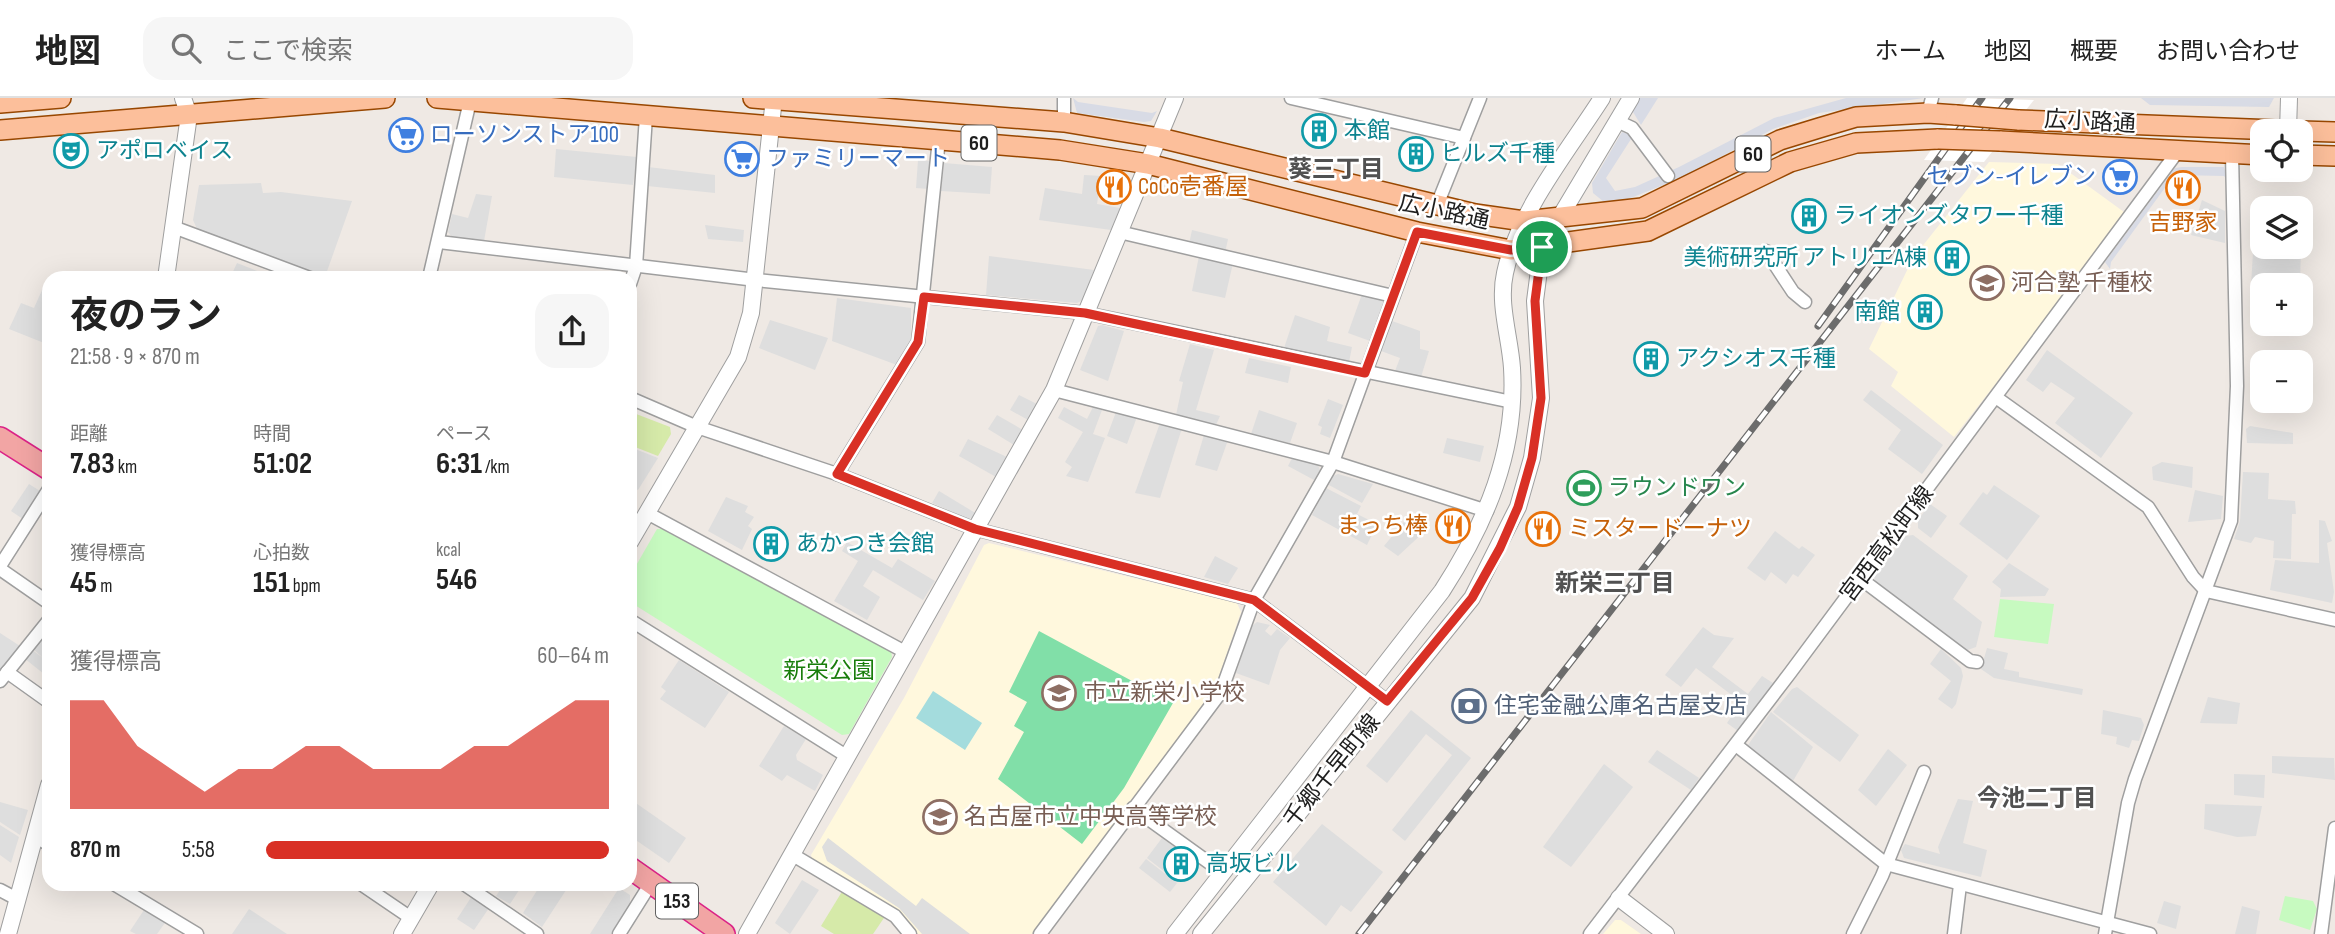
<!DOCTYPE html>
<html lang="ja">
<meta charset="utf-8">
<style>
body{margin:0;font-family:"Sofia Sans Condensed","Noto Sans JP",sans-serif;background:#f6f6f6;color:#222;height:100vh;display:flex;flex-direction:column;font-size:26px;white-space:nowrap}
*{box-sizing:border-box;margin:0}
p{font-size:23px;color:#767676}
.icon{flex:none;width:38px;height:38px;fill:none;stroke:currentColor;stroke-width:2;stroke-linecap:round;stroke-linejoin:round}
.map{position:relative;flex:1;overflow:hidden}
.drawer{position:absolute;left:42px;top:173px;width:595px;height:620px;display:flex;flex-direction:column;background:#fff;border-radius:21px;box-shadow:0 7px 28px #0002}
.drawer>*{flex:none}
.tools{position:absolute;left:2250px;top:21px;display:grid;gap:14px}
.tools a{display:grid;place-items:center;width:63px;height:63px;border-radius:14px;background:#fff;box-shadow:0 7px 28px #0002;font-size:35px}
.pin{position:absolute;display:grid;place-items:center;width:60px;height:60px;color:#fff;margin:-30px;border:4px solid #fff;border-radius:50%;box-shadow:0 2px 7px #0007}
.round{display:grid;place-items:center;flex:none;width:74px;height:74px;border-radius:21px;background:#f6f6f6}
.summary{display:flex;align-items:center;justify-content:space-between;height:119px;padding:0 28px}
h1{font-size:38px;font-weight:700;line-height:52px}
.stats{display:grid;grid-template-columns:repeat(3,1fr);gap:10px;height:119px;padding:7px 28px}
.stats div{display:grid;align-content:center}
.stats b{font-size:30px;font-weight:700}
.stats small{font-size:19px;font-weight:400}
.stats p{font-size:19px}
.chart{height:196px;padding:14px 28px}
.chart p{display:flex;justify-content:space-between}
.chart svg{width:100%;height:126px;margin-top:7px;fill:#d93025;opacity:.7}
ul{padding:0 28px;list-style:none;font-size:23px}
li{display:grid;grid-template-columns:112px 84px 1fr;align-items:center;height:52px}
li i{height:18px;border-radius:9px;background:#d93025}
header{display:flex;align-items:center;gap:42px;box-sizing:border-box;height:98px;padding:0 35px;background:#fff;border-bottom:2px solid #e0e0e0}
header strong{font-size:33px}
nav{display:flex;gap:38px;margin-inline-start:auto;font-size:24px}
.search{width:490px;height:63px;background:#f6f6f6;display:flex;align-items:center;gap:18px;box-sizing:border-box;padding:0 24px;border-radius:21px;color:#767676;font-size:26px}
.map>svg:first-child{display:block}
</style>
<header>
<strong>地図</strong>
<div class="search"><svg class="icon" aria-label="search" viewBox="0 0 24 24"><circle cx="10" cy="10" r="6"/><path d="M15 15l6 6"/></svg>ここで検索</div>
<nav><a>ホーム</a><a>地図</a><a>概要</a><a>お問い合わせ</a></nav>
</header>
<div class="map">
<svg width="2335" height="836" viewBox="0 0 2335 836">
<rect width="100%" height="100%" fill="#efe9e4"/>
<g fill="#fff8dd">
<polygon points="1989,64 2058,66 2124,114 2039,230 1954,339 1891,288 1898,274 1869,251 1913,160"/>
<polygon points="989,445 1237,505 1241,514 1215,590 1032,836 918,836 898,812 813,763 811,757 904,600 984,447"/>
<polygon points="1615,822 1621,822 1641,836 1603,836"/>
</g>
<g fill="#d6eaa9">
<polygon points="631,314 670,329 671,336 658,358 630,347"/>
<polygon points="843,792 886,817 873,836 834,836 821,828"/>
</g>
<g fill="#c7fac0">
<polygon points="657,431 662,431 891,553 892,559 849,636 842,637 630,504 630,478"/>
<polygon points="2000,501 2054,506 2048,546 1994,539"/>
<polygon points="2285,798 2313,803 2317,811 2310,832 2279,822"/>
</g>
<polygon fill="#81dfa8" points="1039,533 1173,605 1124,690 1082,746 998,681 1024,634 1014,628 1027,604 1009,594"/>
<g fill="#dedede">
<polygon points="556,51 637,59 633,87 554,79"/>
<polygon points="918,62 931,63 928,91 916,90"/>
<polygon points="944,65 992,69 990,96 941,93"/>
<polygon points="648,69 715,77 715,95 647,88"/>
<polygon points="1084,77 1101,78 1097,106 1120,110 1111,132 1039,122 1045,90 1082,96"/>
<polygon points="261,85 263,95 281,94 352,103 325,179 198,133 193,122 199,87"/>
<polygon points="476,96 492,98 484,143 452,139 448,134 452,116 468,120"/>
<polygon points="2202,102 2225,113 2225,145 2191,137"/>
<polygon points="705,127 744,132 743,144 708,141"/>
<polygon points="1192,132 1228,141 1225,155 1189,146"/>
<polygon points="2301,150 2300,187 2263,187 2263,206 2250,206 2253,153"/>
<polygon points="989,158 1094,172 1083,202 1077,205 986,197"/>
<polygon points="1199,158 1233,165 1225,200 1192,193"/>
<polygon points="237,165 262,175 259,180 230,180"/>
<polygon points="46,183 49,184 49,247 9,231 21,205 34,210"/>
<polygon points="1362,196 1380,200 1384,204 1370,243 1348,235"/>
<polygon points="837,200 911,210 911,244 897,267 832,243"/>
<polygon points="1295,217 1330,229 1327,243 1352,249 1349,264 1284,250"/>
<polygon points="770,222 828,240 815,272 759,250"/>
<polygon points="1392,223 1420,233 1420,251 1429,253 1421,279 1395,273 1400,260 1381,253"/>
<polygon points="1102,227 1124,233 1108,283 1080,272 1098,228"/>
<polygon points="1190,246 1214,252 1196,312 1220,318 1215,329 1176,317 1183,284 1179,283"/>
<polygon points="2047,252 2133,315 2101,360 2055,325 2075,300 2051,284 2043,294 2026,282"/>
<polygon points="1249,260 1291,269 1288,285 1245,275"/>
<polygon points="1871,292 1943,347 1922,376 1888,351 1901,332 1863,302"/>
<polygon points="1019,297 1039,307 1030,323 1010,312"/>
<polygon points="1328,301 1343,307 1330,340 1320,336 1322,329 1318,327"/>
<polygon points="1064,309 1087,321 1093,309 1102,312 1093,336 1105,340 1088,384 1066,378 1072,369 1065,364 1083,334 1058,320"/>
<polygon points="1259,312 1297,325 1290,345 1251,336"/>
<polygon points="1116,314 1137,319 1127,346 1107,338"/>
<polygon points="997,317 1023,332 1014,347 988,331"/>
<polygon points="1160,325 1182,330 1160,400 1135,395"/>
<polygon points="2250,328 2293,335 2293,346 2247,345 2246,331"/>
<polygon points="1204,337 1228,342 1217,373 1195,367"/>
<polygon points="1447,340 1484,348 1480,364 1443,355"/>
<polygon points="968,341 1007,359 996,379 959,358"/>
<polygon points="630,349 658,360 638,392 630,388"/>
<polygon points="1293,358 1316,362 1320,372 1314,382 1288,368"/>
<polygon points="2162,364 2193,369 2192,390 2153,382 2152,369"/>
<polygon points="2243,374 2269,375 2268,401 2295,403 2296,416 2292,416 2291,461 2273,460 2274,443 2255,439 2251,445 2234,441 2240,423"/>
<polygon points="1338,376 1373,386 1362,405 1329,387 1333,378"/>
<polygon points="29,386 40,393 23,421 11,413"/>
<polygon points="1994,387 2040,418 2007,462 1959,426 1983,394 1987,397"/>
<polygon points="1326,390 1361,408 1357,416 1377,426 1367,447 1312,417"/>
<polygon points="2195,392 2223,398 2221,421 2188,424"/>
<polygon points="939,393 977,416 975,419 968,421 932,405"/>
<polygon points="726,399 748,408 745,414 754,419 748,428 752,431 742,452 708,433"/>
<polygon points="1930,406 1947,418 1931,440 1918,430 1918,422"/>
<polygon points="1408,419 1425,433 1398,458 1384,448"/>
<polygon points="2319,422 2325,423 2332,443 2327,445 2334,494 2332,505 2270,492 2275,462 2319,465"/>
<polygon points="1775,433 1799,451 1802,448 1815,457 1798,479 1793,476 1786,486 1771,474 1765,483 1747,470"/>
<polygon points="1913,437 1968,478 1953,501 1982,524 1976,549 1965,553 1876,485 1874,479 1906,438"/>
<polygon points="847,444 892,470 898,461 935,483 923,502 873,472 863,488 880,499 867,522 834,503 858,463 842,453"/>
<polygon points="1215,458 1238,470 1228,486 1204,479"/>
<polygon points="2009,465 2049,491 2045,498 2000,499 2001,491 1992,484"/>
<polygon points="1257,524 1270,527 1265,533 1271,538 1277,531 1290,540 1280,552 1269,587 1236,575 1252,528"/>
<polygon points="1703,529 1714,537 1734,540 1712,569 1748,596 1762,578 1773,585 1738,633 1727,625 1741,604 1696,570 1681,589 1665,577"/>
<polygon points="46,532 49,535 49,580 24,560 31,551 43,560 31,549"/>
<polygon points="0,535 20,548 0,573"/>
<polygon points="1987,550 2008,555 2004,571 2019,574 2019,579 2083,591 2082,597 1994,580 1981,571"/>
<polygon points="1941,551 1961,570 1963,578 1956,606 1952,611 1938,601 1951,583 1930,566"/>
<polygon points="679,562 729,594 705,630 660,601 666,593 661,589"/>
<polygon points="1797,589 1859,637 1840,664 1773,614 1792,591"/>
<polygon points="2208,599 2240,605 2237,626 2200,625"/>
<polygon points="1411,612 1471,660 1405,743 1392,732 1452,657 1426,636 1387,685 1366,668"/>
<polygon points="2103,612 2141,620 2144,627 2139,643 2132,642 2129,650 2116,646 2117,639 2101,636"/>
<polygon points="1771,614 1813,649 1793,683 1748,647"/>
<polygon points="784,628 806,641 796,657 797,662 823,677 815,693 787,677 782,683 759,668"/>
<polygon points="1888,651 1907,667 1876,708 1858,692"/>
<polygon points="1657,652 1699,680 1691,692 1648,664"/>
<polygon points="2272,658 2334,660 2335,682 2272,675"/>
<polygon points="1604,666 1633,689 1571,769 1543,749"/>
<polygon points="2234,676 2265,677 2264,700 2234,697"/>
<polygon points="630,701 686,740 669,765 630,738"/>
<polygon points="1958,701 1973,703 1963,745 1987,752 1981,779 1904,760 1901,752 1905,746 1940,756 1938,749"/>
<polygon points="0,704 28,712 20,737 0,724"/>
<polygon points="2205,706 2262,708 2256,738 2237,739 2204,731"/>
<polygon points="1322,726 1383,774 1351,814 1341,807 1326,828 1273,784"/>
<polygon points="0,727 19,739 11,765 0,757"/>
<polygon points="828,740 916,808 922,800 970,836 922,836 899,810 827,763 822,749"/>
<polygon points="1162,740 1181,754 1165,774 1147,760"/>
<polygon points="1146,761 1177,785 1170,794 1139,770"/>
<polygon points="802,782 819,792 790,836 775,825"/>
<polygon points="504,786 523,786 510,806 496,798"/>
<polygon points="541,786 554,790 557,786 570,786 542,829 523,815"/>
<polygon points="619,790 630,797 630,805 611,836 590,836"/>
<polygon points="472,798 489,810 474,832 457,821"/>
<polygon points="2164,803 2181,808 2176,831 2157,825"/>
<polygon points="2242,808 2260,813 2256,836 2235,836"/>
<polygon points="146,809 167,822 157,836 136,836 130,833"/>
<polygon points="249,811 287,836 232,836"/>
</g>
<g fill="#d8dbe5">
<polygon points="1073,0 1078,4 1152,15 1157,13 1151,23 1144,24 1077,15"/>
<polygon points="1637,0 1658,0 1641,27 1633,14"/>
<polygon points="1846,0 1924,0 1819,15 1773,31 1681,80 1618,105 1604,104 1593,95 1592,85 1622,34 1633,38 1606,80 1615,93 1635,89 1679,69 1774,20"/>
<polygon points="2141,0 2274,0 2269,9 2150,7"/>
<polygon points="2182,69 2224,69 2227,81 2224,78 2178,77 2172,80 2111,164 2110,171 2105,164 2175,70"/>
</g>
<polygon fill="#a4dcdd" points="933,593 982,625 965,652 916,620"/>
<polygon fill="#fff" points="1967,0 2034,2 1984,64 1924,62"/>
<g fill="none" stroke-linecap="round" stroke-linejoin="round">
<g stroke="#9f9f9f" stroke-width="15">
<g id="minor">
<polyline points="1291,0 1464,40"/>
<polyline points="1928,15 1932,0"/>
<polyline points="1617,23 1632,30 1668,78"/>
<polyline points="1064,24 1064,0"/>
<polyline points="1437,107 1480,0"/>
<polyline points="176,130 310,180"/>
<polyline points="1119,134 1393,198"/>
<polyline points="439,144 756,182 1085,215 1512,304"/>
<polyline points="1766,153 1793,194 1805,204"/>
<polyline points="429,180 470,3"/>
<polyline points="630,186 636,168 646,18"/>
<polyline points="1054,292 1333,364 1487,413"/>
<polyline points="630,300 697,329 837,376 975,431 1254,502 1387,603"/>
<polyline points="1997,300 2148,409 2193,479 2206,493 2335,522"/>
<polyline points="837,376 918,244 939,41"/>
<polyline points="647,415 907,555"/>
<polyline points="0,468 49,391"/>
<polyline points="0,471 49,505"/>
<polyline points="1861,481 1970,563 1977,564"/>
<polyline points="630,522 848,659"/>
<polyline points="7,574 49,604"/>
<polyline points="0,583 49,522"/>
<polyline points="1736,647 1886,766 2150,836"/>
<polyline points="1133,710 1222,774"/>
<polyline points="35,738 49,747"/>
<polyline points="793,757 895,818 910,836"/>
<polyline points="114,786 197,836"/>
<polyline points="361,786 411,820"/>
<polyline points="464,786 537,836"/>
<polyline points="0,792 17,801"/>
<polyline points="619,836 651,785"/>
<polyline points="1040,836 1221,594 1254,502 1333,364 1417,134"/>
<polyline points="1590,836 1790,575 2178,53"/>
<polyline points="1853,836 1882,778 1924,674"/>
<polyline points="1954,836 1960,787"/>
<polyline points="2105,836 2128,705 2135,681 2231,423 2237,288 2232,56"/>
<polyline points="2321,836 2335,730"/>
</g>
</g>
<g stroke="#9f9f9f" stroke-width="18">
<g id="tertiary">
<polyline points="2288,33 2289,0"/>
<polyline points="166,180 189,17 183,0"/>
<polyline points="630,444 738,259 751,215 774,0"/>
<polyline points="1619,800 1666,836"/>
<polyline points="8,836 49,687"/>
<polyline points="402,836 431,786"/>
<polyline points="747,836 1054,292 1175,0"/>
<path d="M1175,836L1442,493C1486,425 1517,353 1512,270C1510,239 1498,206 1505,175C1518,114 1568,53 1602,0"/>
<polyline points="1201,836 1472,500 1518,409 1532,360 1541,300 1535,203 1542,149 1631,0"/>
</g>
</g>
<g stroke="#984700" stroke-width="22">
<g id="primary">
<polyline points="437,0 1060,52 1148,66 1417,134 1511,152 1648,133 1790,64 1856,45 1938,41"/>
<polyline points="753,0 1064,24 1160,40 1475,116 1524,123 1642,110 1780,42 1819,30 1856,19 1928,15 1956,17"/>
<polyline points="0,5 61,0"/>
<polyline points="2018,22 2299,33"/>
<polyline points="0,32 385,0"/>
<polyline points="2301,33 2335,34"/>
<polyline points="2000,43 2263,57"/>
<polyline points="2301,57 2335,58"/>
</g>
</g>
<g stroke="#db2387" stroke-width="24">
<g id="trunk">
<polyline points="0,340 49,371"/>
<polyline points="630,770 724,836"/>
</g>
</g>
<use href="#minor" stroke="#fff" stroke-width="12"/>
<use href="#tertiary" stroke="#fff" stroke-width="16"/>
<use href="#primary" stroke="#fcbf9b" stroke-width="19"/>
<use href="#trunk" stroke="#f2a5a4" stroke-width="21"/>
<g stroke="#6c6c6c" stroke-width="7">
<g id="rail">
<polyline points="1818,228 1982,0"/>
<polyline points="1359,836 2010,0"/>
</g>
</g>
<use href="#rail" stroke="#fff" stroke-width="4.5" stroke-dasharray="13" stroke-linecap="butt"/>
<g stroke="#984700" stroke-width="22" stroke-linecap="butt">
<g id="primary-bridge">
<polyline points="1956,17 2018,22"/>
<polyline points="1938,41 2000,43"/>
</g>
</g>
<use href="#primary-bridge" stroke="#fcbf9b" stroke-width="19"/>
</g>
<g fill="none" stroke-linecap="round" stroke-linejoin="round">
<g stroke="#fff" stroke-width="14">
<polygon id="route" points="1417,134 1511,152 1542,149 1535,203 1541,300 1532,360 1518,409 1500,450 1472,500 1387,603 1254,502 975,431 837,376 918,244 924,199 1085,215 1365,275"/>
</g>
<use href="#route" stroke="#d93025" stroke-width="9"/>
</g>
<defs>
<g id="building-ring" transform="scale(1.75)"><circle r="9.5" fill="#fff" stroke="#0f9aa8" stroke-width="1.5"/><path d="M-4-6H4V6H1V3H-1V6H-4ZM-2.5-4.3h1.7v1.8h-1.7ZM.8-4.3h1.7v1.8H.8ZM-2.5-1h1.7V.8h-1.7ZM.8-1h1.7V.8H.8Z" fill="#0f9aa8"/></g>
<g id="supermarket-ring" transform="scale(1.75)"><circle r="9.5" fill="#fff" stroke="#3f7fe0" stroke-width="1.5"/><path d="M-6-5.5h2.5l.6 2H6L4.5 2H-2.5L-4.4-4H-6ZM-1.5 3.2a1.3 1.3 0 1 0 .1 0ZM3 3.2a1.3 1.3 0 1 0 .1 0Z" fill="#3f7fe0"/></g>
<g id="theatre-ring" transform="scale(1.75)"><circle r="9.5" fill="#fff" stroke="#0f9aa8" stroke-width="1.5"/><path d="M-5-5.5Q0-4 5-5.5V0Q5 5 0 6Q-5 5-5 0ZM-3.3-2.5H-1v1.5H-3.3ZM1-2.5H3.3v1.5H1ZM-2.8 1Q0 5.5 2.8 1Z" fill="#0f9aa8"/></g>
<g id="restaurant-ring" transform="scale(1.75)"><circle r="9.5" fill="#fff" stroke="#e8710a" stroke-width="1.5"/><path d="M-5-6h1v4h1v-4h1v4h1v-4h1v5L-1.5 .5V6h-2V.5L-5-1ZM5-6V6H3V1.5H1.5Q1.5-4 5-6Z" fill="#e8710a"/></g>
<g id="school-ring" transform="scale(1.75)"><circle r="9.5" fill="#fff" stroke="#8d6e63" stroke-width="1.5"/><path d="M0-5L7-2L0 1L-7-2ZM-4 1L0 2.5L4 1V4Q0 6-4 4Z" fill="#8d6e63"/></g>
<g id="stadium-ring" transform="scale(1.75)"><circle r="9.5" fill="#fff" stroke="#2e9e5b" stroke-width="1.5"/><path d="M0-5a6.5 5 0 1 0 0 10a6.5 5 0 1 0 0-10ZM-3.5-1.8h7v3.6h-7Z" fill="#2e9e5b"/></g>
<g id="bank-ring" transform="scale(1.75)"><circle r="9.5" fill="#fff" stroke="#5c6f8a" stroke-width="1.5"/><path d="M-6-4H6V4H-6ZM0-2.3a2.3 2.3 0 1 0 0 4.6a2.3 2.3 0 1 0 0-4.6Z" fill="#5c6f8a"/></g>
</defs>
<g fill-rule="evenodd">
<use href="#building-ring" x="1319" y="33"/>
<use href="#supermarket-ring" x="406" y="37"/>
<use href="#theatre-ring" x="71" y="53"/>
<use href="#building-ring" x="1416" y="56"/>
<use href="#supermarket-ring" x="742" y="61"/>
<use href="#supermarket-ring" x="2120" y="79"/>
<use href="#restaurant-ring" x="1114" y="89"/>
<use href="#restaurant-ring" x="2183" y="90"/>
<use href="#building-ring" x="1809" y="118"/>
<use href="#building-ring" x="1952" y="160"/>
<use href="#school-ring" x="1987" y="185"/>
<use href="#building-ring" x="1925" y="214"/>
<use href="#building-ring" x="1651" y="261"/>
<use href="#stadium-ring" x="1584" y="390"/>
<use href="#restaurant-ring" x="1453" y="428"/>
<use href="#restaurant-ring" x="1543" y="431"/>
<use href="#building-ring" x="771" y="446"/>
<use href="#school-ring" x="1059" y="595"/>
<use href="#bank-ring" x="1469" y="608"/>
<use href="#school-ring" x="940" y="719"/>
<use href="#building-ring" x="1181" y="766"/>
</g>
<g text-anchor="middle" dominant-baseline="central" stroke-width="5" stroke-linejoin="round" paint-order="stroke">
<g fill="#fff" stroke="#626262" stroke-width="2">
<rect x="961.5" y="27.5" width="35" height="35" rx="5"/>
<rect x="1735.5" y="38.5" width="35" height="35" rx="5"/>
<rect x="656" y="785.5" width="42" height="35" rx="5"/>
</g>
<g font-size="21" font-weight="bold" fill="#1e1e1e">
<text x="979" y="45">60</text>
<text x="1753" y="56">60</text>
<text x="677" y="803">153</text>
</g>
<g font-size="23" fill="#1e1e1e" stroke="#fff">
<text transform="translate(2090 24) rotate(3)">広小路通</text>
<text transform="translate(1444 114) rotate(12)">広小路通</text>
<text transform="translate(1887 446) rotate(-53)">宮西高松町線</text>
<text transform="translate(1332 673) rotate(-51)">千郷千早町線</text>
</g>
<g font-size="23" fill="#0d838f" stroke="#fff" text-anchor="start">
<text x="1344" y="33">本館</text>
<text x="96" y="53">アポロベイス</text>
<text x="1440" y="56">ヒルズ千種</text>
<text x="1834" y="118">ライオンズタワー千種</text>
<text x="1927" y="160" text-anchor="end">美術研究所 アトリエA棟</text>
<text x="1900" y="214" text-anchor="end">南館</text>
<text x="1676" y="261">アクシオス千種</text>
<text x="796" y="446">あかつき会館</text>
<text x="1206" y="766">高坂ビル</text>
</g>
<g font-size="23" fill="#366cbe" stroke="#fff" text-anchor="start">
<text x="430" y="37">ローソンストア100</text>
<text x="766" y="61">ファミリーマート</text>
<text x="2096" y="79" text-anchor="end">セブン-イレブン</text>
</g>
<g font-size="23" fill="#c56008" stroke="#fff" text-anchor="start">
<text x="1138" y="89">CoCo壱番屋</text>
<text x="2183" y="125" text-anchor="middle">吉野家</text>
<text x="1428" y="428" text-anchor="end">まっち棒</text>
<text x="1568" y="431">ミスタードーナツ</text>
</g>
<g font-size="23" fill="#785e54" stroke="#fff" text-anchor="start">
<text x="2011" y="185">河合塾 千種校</text>
<text x="1084" y="595">市立新栄小学校</text>
<text x="964" y="719">名古屋市立中央高等学校</text>
</g>
<g font-size="23" fill="#27864d" stroke="#fff" text-anchor="start">
<text x="1608" y="390">ラウンドワン</text>
</g>
<g font-size="23" fill="#187d0b" stroke="#fff">
<text x="829" y="573">新栄公園</text>
</g>
<g font-size="23" fill="#4e5e75" stroke="#fff" text-anchor="start">
<text x="1494" y="608">住宅金融公庫名古屋支店</text>
</g>
<g font-size="24" font-weight="bold" fill="#515151" stroke="#fff">
<text x="1336" y="71">葵三丁目</text>
<text x="1615" y="485">新栄三丁目</text>
<text x="2037" y="700">今池二丁目</text>
</g>
</g>
</svg>
<div class="tools">
<a><svg class="icon" aria-label="locate" viewBox="0 0 24 24"><circle cx="12" cy="12" r="6"/><path d="M12 2v4M12 18v4M2 12h4M18 12h4"/></svg></a>
<a><svg class="icon" aria-label="layers" viewBox="0 0 24 24"><path d="M12 4l9 5-9 5-9-5zM3 14l9 5 9-5"/></svg></a>
<a>+</a>
<a>−</a>
</div>
<div class="pin" style="left:1542px;top:149px;background:#1e9e55"><svg class="icon" aria-label="arrive" viewBox="0 0 24 24"><path d="M6 21V4h12l-3 4 3 4H6"/></svg></div>
<section class="drawer">
<div class="summary"><div><h1>夜のラン</h1><p>21:58 · 9 × 870 m</p></div><a class="round"><svg class="icon" aria-label="share" viewBox="0 0 24 24"><path d="M12 15V3M7 8l5-5 5 5M5 13v7h14v-7"/></svg></a></div>
<div class="stats">
<div><p>距離</p><b>7.83<small> km</small></b></div>
<div><p>時間</p><b>51:02</b></div>
<div><p>ペース</p><b>6:31<small> /km</small></b></div>
</div>
<div class="stats">
<div><p>獲得標高</p><b>45<small> m</small></b></div>
<div><p>心拍数</p><b>151<small> bpm</small></b></div>
<div><p>kcal</p><b>546</b></div>
</div>
<div class="chart"><p><span>獲得標高</span>60–64 m</p>
<svg viewBox="0 0 160 44" preserveAspectRatio="none"><path d="M0 44V6L10 6L20 22L30 30L40 38L50 30L60 30L70 22L80 22L90 30L100 30L110 30L120 22L130 22L140 14L150 6L160 6V44z"/></svg>
</div>
<ul>
<li><b>870 m</b>5:58<i style="width:100%"></i></li>
</ul>
</section>
</div>
